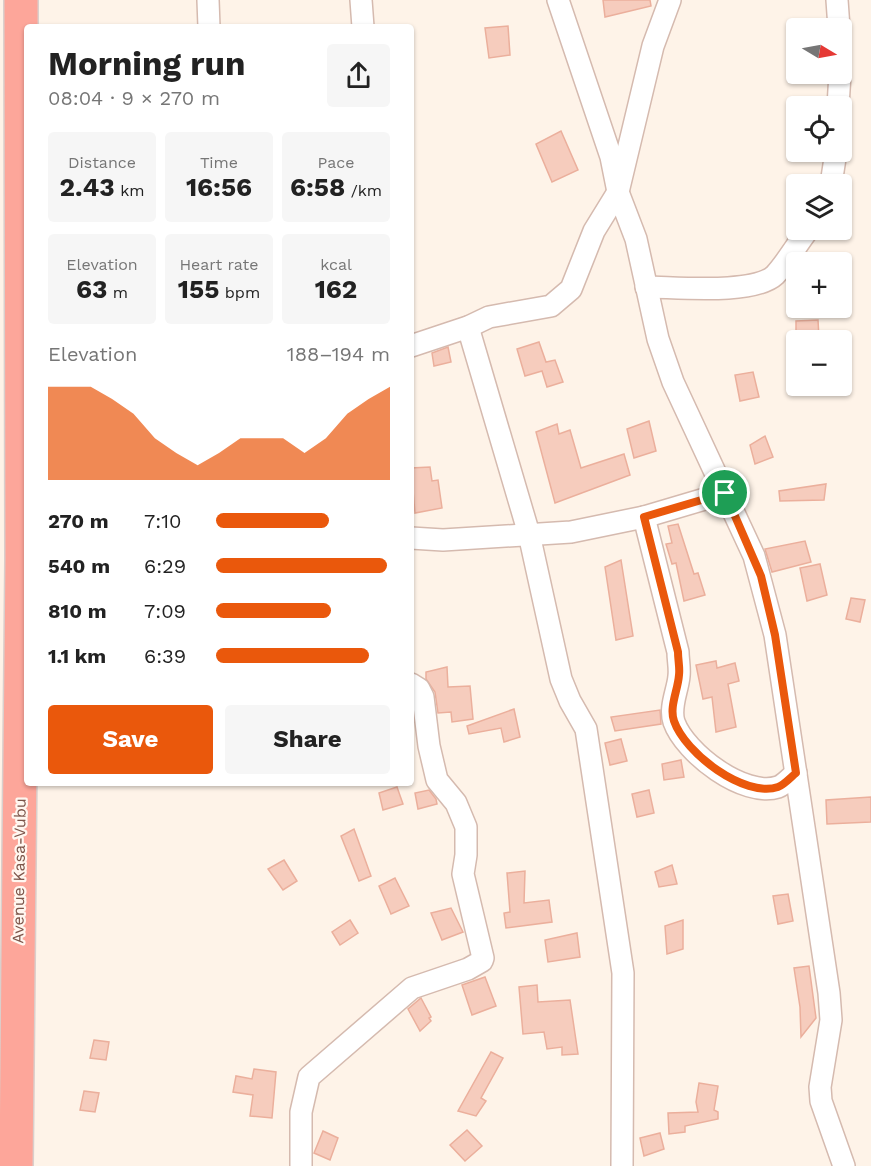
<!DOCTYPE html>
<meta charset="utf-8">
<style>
body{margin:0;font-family:"Work Sans",sans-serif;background:#f6f6f6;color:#222;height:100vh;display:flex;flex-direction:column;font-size:22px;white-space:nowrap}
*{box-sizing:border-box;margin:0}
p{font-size:20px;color:#767676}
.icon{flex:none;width:33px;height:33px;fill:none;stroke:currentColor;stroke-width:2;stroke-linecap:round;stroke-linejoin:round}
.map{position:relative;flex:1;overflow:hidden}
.sheet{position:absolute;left:24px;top:24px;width:390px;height:762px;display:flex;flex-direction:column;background:#fff;border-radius:6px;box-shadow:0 2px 4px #0004}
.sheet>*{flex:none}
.needle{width:39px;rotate:100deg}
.buttons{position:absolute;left:786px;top:18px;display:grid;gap:12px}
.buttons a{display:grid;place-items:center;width:66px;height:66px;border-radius:6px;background:#fff;box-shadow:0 2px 4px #0004;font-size:30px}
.pin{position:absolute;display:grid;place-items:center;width:51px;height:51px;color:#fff;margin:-26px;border:3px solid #fff;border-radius:50%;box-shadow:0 2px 6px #0007}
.round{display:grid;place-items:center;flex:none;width:63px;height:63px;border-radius:6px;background:#f6f6f6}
.headline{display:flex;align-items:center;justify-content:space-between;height:102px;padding:0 24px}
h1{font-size:33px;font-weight:700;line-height:45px}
.metrics{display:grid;grid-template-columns:repeat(3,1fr);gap:9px;height:102px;padding:6px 24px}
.metrics div{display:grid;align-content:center;border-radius:6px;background:#f6f6f6;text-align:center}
.metrics b{font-size:26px;font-weight:700}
.metrics small{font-size:16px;font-weight:400}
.metrics p{font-size:16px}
.chart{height:168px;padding:12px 24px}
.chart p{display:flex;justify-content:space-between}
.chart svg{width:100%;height:108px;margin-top:6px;fill:#ea580c;opacity:.7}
.action{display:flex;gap:12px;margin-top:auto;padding:12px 24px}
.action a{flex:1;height:69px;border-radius:6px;background:#ea580c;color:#fff;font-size:24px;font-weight:700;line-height:69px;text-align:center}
.action a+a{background:#f6f6f6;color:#222}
ul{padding:0 24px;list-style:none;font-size:20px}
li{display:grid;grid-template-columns:96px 72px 1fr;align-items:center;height:45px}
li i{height:15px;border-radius:8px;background:#ea580c}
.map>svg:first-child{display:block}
</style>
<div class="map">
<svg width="871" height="1166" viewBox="0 0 871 1166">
<rect width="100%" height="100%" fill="#fef3e8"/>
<g fill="#f6ccbd" stroke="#ebaf9c" stroke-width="1.5">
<polygon points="603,0 650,0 651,6 605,17"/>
<polygon points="508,26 510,55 489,58 485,28"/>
<polygon points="561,131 578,170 552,182 536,144"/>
<polygon points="818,320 819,338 796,340 796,321"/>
<polygon points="539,342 546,362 555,360 563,382 547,387 542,371 525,376 517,349"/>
<polygon points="448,347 451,362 434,366 432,353"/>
<polygon points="753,372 759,397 740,401 735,375"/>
<polygon points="649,421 656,451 634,458 627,429"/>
<polygon points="557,424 559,434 570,430 581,468 624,454 630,475 555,503 536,432"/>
<polygon points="765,436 773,457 755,464 750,445"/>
<polygon points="430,467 432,481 438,480 442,508 415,513 411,468"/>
<polygon points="826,484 824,500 780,501 779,491"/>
<polygon points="678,524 694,574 698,573 705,595 684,601 676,563 672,564 666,544 672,543 668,526"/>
<polygon points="805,541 811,562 772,572 765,549"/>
<polygon points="621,560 633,636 616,640 605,567"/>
<polygon points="820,564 827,595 807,601 800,568"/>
<polygon points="851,598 865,600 860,622 846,619"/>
<polygon points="716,661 717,668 735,663 739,681 728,684 736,727 716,732 712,697 703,699 696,665"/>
<polygon points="447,667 448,687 470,686 473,719 452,722 451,712 438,713 435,692 426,679 426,672"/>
<polygon points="514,709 520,737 504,742 501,728 469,734 467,726"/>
<polygon points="660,710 661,724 615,731 611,717"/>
<polygon points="621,739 627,761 610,765 605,743"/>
<polygon points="681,760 684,777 664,780 662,764"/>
<polygon points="397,787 403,804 383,810 379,793"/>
<polygon points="429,790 436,799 437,804 418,809 415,793"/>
<polygon points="649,790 654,813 637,817 632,794"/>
<polygon points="871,797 871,822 827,824 826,800"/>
<polygon points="354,829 371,876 359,881 341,836"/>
<polygon points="284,860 297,881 283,890 268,869"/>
<polygon points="672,865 677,884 659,887 655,872"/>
<polygon points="525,871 524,903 549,900 552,922 506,928 504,913 510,912 507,873"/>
<polygon points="395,878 409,906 391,914 379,886"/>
<polygon points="788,894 793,921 778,924 773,896"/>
<polygon points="451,908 463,932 442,940 431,913"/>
<polygon points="350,920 358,933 340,945 332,932"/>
<polygon points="683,920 683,949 667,954 665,926"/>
<polygon points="577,933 580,957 548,962 545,940"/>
<polygon points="809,966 816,1018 801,1037 800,1007 794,968"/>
<polygon points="485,977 496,1006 472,1015 462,985"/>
<polygon points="537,985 538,1002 570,1000 578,1054 562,1055 562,1047 547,1049 544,1032 523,1034 519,987"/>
<polygon points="421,998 431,1017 429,1018 431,1021 420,1031 408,1009"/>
<polygon points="94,1040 109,1042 106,1060 90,1058"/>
<polygon points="491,1052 503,1058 481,1098 486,1101 476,1116 458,1111"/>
<polygon points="254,1069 276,1072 272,1118 250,1116 253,1095 233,1092 236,1076 252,1079"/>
<polygon points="699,1083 718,1086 714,1110 718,1112 718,1119 685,1126 685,1132 669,1134 668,1113 698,1112 696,1102"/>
<polygon points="84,1091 99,1093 95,1112 80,1110"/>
<polygon points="467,1130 482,1146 465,1161 450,1145"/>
<polygon points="323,1131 338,1138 330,1160 314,1153"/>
<polygon points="660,1133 664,1149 644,1156 640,1138"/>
</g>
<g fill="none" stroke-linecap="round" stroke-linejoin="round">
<g stroke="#d5baaf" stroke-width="24">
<g id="street">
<polyline points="208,0 209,27"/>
<polyline points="361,0 363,27"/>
<polyline points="558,0 611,157 618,192 636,239 658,339 673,382 754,556 775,635 829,993 831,1020 820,1087 821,1101 844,1166"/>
<polyline points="837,0 839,28"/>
<polyline points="838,106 840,74"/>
<polyline points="831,184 836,152"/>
<path d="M646,287C675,287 754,295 775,275C787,262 797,244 808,230"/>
<polyline points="468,327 529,534 561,679 570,701 586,729 623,973 622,1166"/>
<polyline points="411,346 468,327 489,317 551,306 571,289 594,231 618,192 653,46 670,0"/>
<path d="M644,517L678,652C678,660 680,668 679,676C678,690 669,707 674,722C685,753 744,798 778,787C784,785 791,777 796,773"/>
<polyline points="411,538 443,540 571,532 644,517 725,493"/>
<polyline points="301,1166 301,1112 309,1077 412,988 468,969 482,961 483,958 463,874 466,855 466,827 456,803 437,780 429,746 423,697 419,689 411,684"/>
</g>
</g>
<g stroke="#dacfcc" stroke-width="36">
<polyline id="highway" points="16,1166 22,560 21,0"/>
</g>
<use href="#street" stroke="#fff" stroke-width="21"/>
<use href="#highway" stroke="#fda69a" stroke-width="33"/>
</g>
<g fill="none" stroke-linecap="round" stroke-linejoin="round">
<g stroke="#fff" stroke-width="12">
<path id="route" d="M725,493L761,576L775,635L796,773C791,777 784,785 778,787C744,798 685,753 674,721C669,707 678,690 679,675C680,668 678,660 678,652L644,517Z"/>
</g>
<use href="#route" stroke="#ea580c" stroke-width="8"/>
</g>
<g text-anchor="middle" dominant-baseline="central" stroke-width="4.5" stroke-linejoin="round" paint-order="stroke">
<g font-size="16" fill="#7c5449" stroke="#fff7f0">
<text transform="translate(19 871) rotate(-89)">Avenue Kasa-Vubu</text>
</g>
</g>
</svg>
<div class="buttons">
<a><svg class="needle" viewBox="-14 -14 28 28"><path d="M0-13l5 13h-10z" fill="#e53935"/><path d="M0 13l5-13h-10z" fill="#767676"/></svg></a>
<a><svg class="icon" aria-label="locate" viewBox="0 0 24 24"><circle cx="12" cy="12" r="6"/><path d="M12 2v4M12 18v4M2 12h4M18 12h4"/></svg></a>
<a><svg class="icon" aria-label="layers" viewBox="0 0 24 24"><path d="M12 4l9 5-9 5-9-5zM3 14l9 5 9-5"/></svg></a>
<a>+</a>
<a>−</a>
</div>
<div class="pin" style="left:725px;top:493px;background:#1e9e55"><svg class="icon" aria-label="arrive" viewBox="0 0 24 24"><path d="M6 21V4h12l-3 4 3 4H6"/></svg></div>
<section class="sheet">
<div class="headline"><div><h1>Morning run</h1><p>08:04 · 9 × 270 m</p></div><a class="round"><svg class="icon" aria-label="share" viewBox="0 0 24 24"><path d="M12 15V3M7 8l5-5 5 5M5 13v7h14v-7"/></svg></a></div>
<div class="metrics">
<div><p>Distance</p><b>2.43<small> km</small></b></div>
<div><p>Time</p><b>16:56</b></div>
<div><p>Pace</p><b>6:58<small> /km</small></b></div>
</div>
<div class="metrics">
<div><p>Elevation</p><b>63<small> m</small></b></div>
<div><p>Heart rate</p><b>155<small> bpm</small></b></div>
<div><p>kcal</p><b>162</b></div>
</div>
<div class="chart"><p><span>Elevation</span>188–194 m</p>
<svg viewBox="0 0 160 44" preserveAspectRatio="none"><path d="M0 44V6L10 6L20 6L30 11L40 17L50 27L60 33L70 38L80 33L90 27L100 27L110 27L120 33L130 27L140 17L150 11L160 6V44z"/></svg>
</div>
<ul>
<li><b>270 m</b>7:10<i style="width:65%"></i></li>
<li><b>540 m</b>6:29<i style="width:98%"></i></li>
<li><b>810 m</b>7:09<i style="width:66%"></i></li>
<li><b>1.1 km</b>6:39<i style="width:88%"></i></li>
</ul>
<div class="action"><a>Save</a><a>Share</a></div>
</section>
</div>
